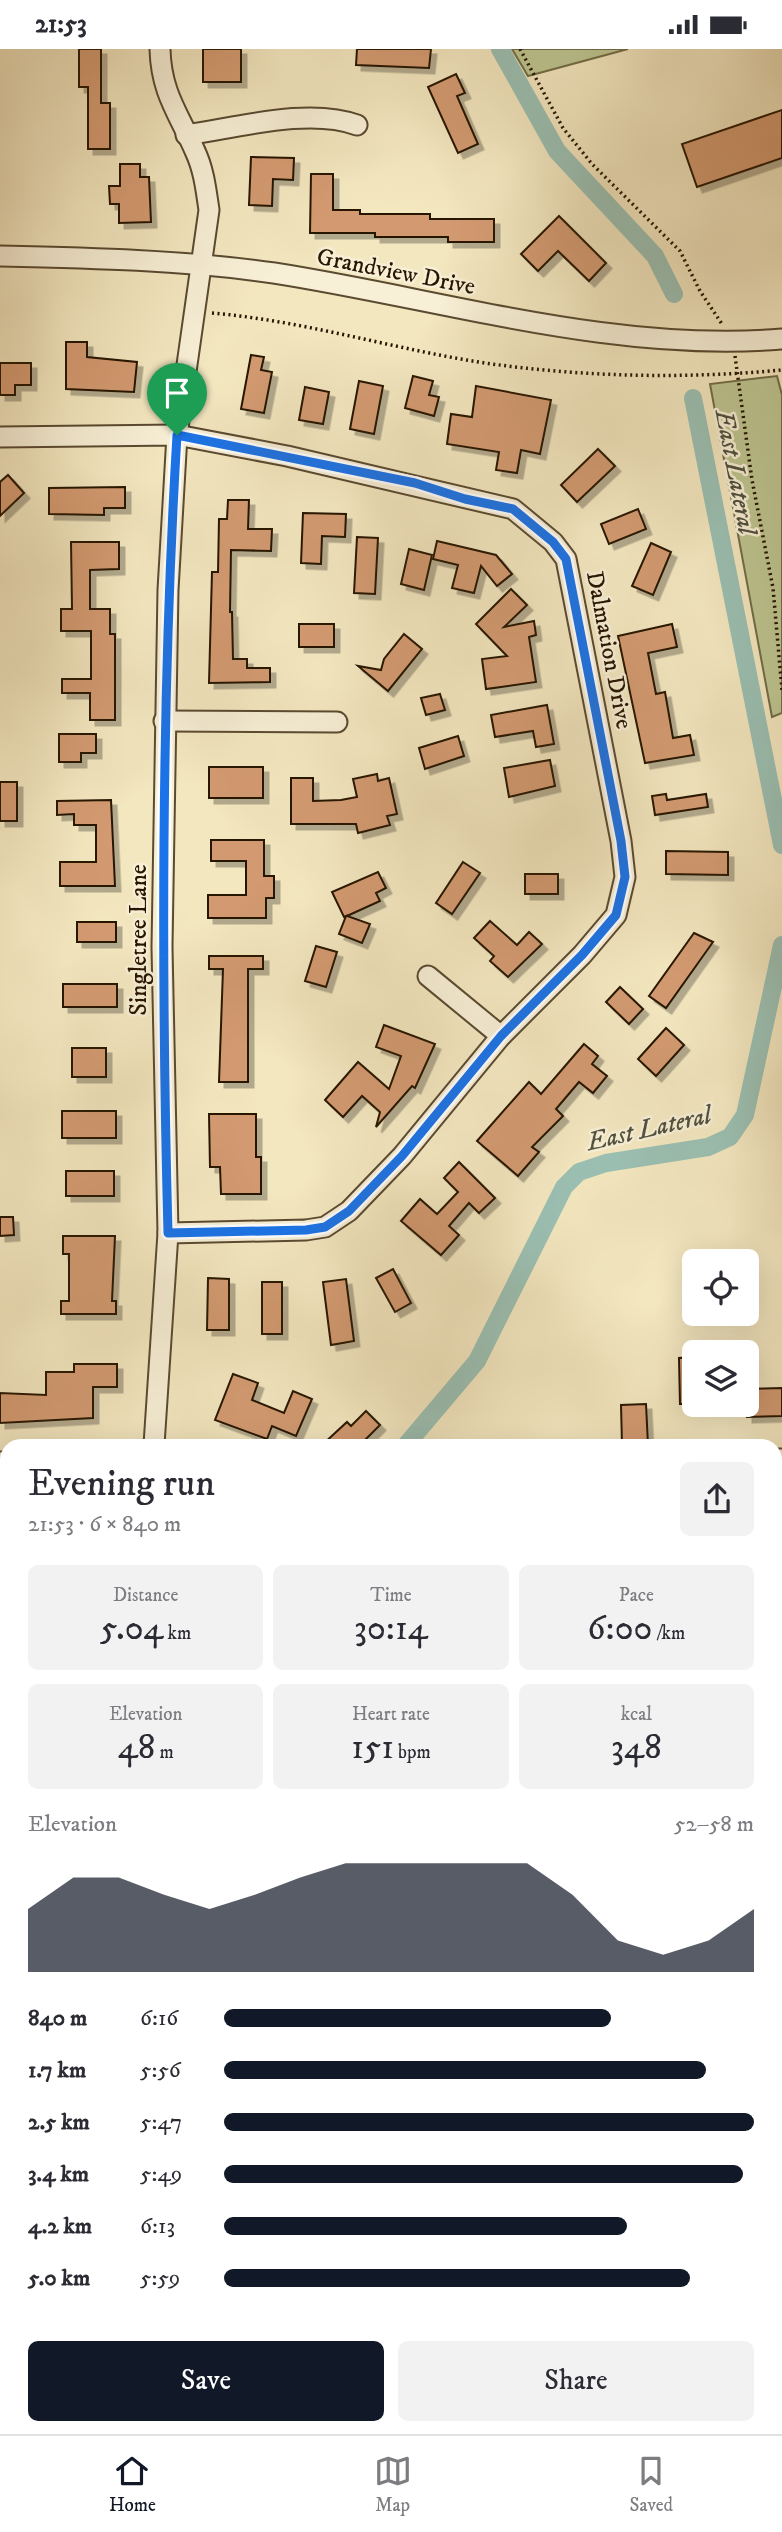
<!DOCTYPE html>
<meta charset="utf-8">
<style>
body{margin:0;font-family:"IM FELL DW Pica",serif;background:#f2f2f3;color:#2b2b33;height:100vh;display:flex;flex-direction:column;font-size:26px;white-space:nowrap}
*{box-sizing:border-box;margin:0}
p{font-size:23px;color:#7c7c81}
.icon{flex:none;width:38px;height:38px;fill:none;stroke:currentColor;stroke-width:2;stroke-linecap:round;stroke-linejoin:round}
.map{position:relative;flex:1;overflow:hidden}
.panel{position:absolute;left:0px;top:1390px;width:782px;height:996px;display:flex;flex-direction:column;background:#fff;border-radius:21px 21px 0 0;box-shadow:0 7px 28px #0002}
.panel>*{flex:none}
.controls{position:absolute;left:682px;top:1200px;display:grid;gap:14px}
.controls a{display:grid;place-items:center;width:77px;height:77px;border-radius:10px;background:#fff;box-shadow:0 7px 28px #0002;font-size:35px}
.pin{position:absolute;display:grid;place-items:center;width:60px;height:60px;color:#fff;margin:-72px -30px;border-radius:50% 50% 50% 0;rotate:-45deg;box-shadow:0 0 7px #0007}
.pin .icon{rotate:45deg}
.round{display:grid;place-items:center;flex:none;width:74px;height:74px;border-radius:10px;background:#f2f2f3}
.summary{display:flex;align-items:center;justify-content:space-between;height:119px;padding:0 28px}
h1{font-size:38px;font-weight:600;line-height:52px}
.figures{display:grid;grid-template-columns:repeat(3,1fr);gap:10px;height:119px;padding:7px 28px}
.figures div{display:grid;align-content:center;border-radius:10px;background:#f2f2f3;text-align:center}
.figures b{font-size:35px;font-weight:600}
.figures small{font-size:19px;font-weight:400}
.figures p{font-size:19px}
.chart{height:196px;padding:14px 28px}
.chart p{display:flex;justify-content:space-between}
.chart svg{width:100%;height:126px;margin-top:7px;fill:#111827;opacity:.7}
.primary-button{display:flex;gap:14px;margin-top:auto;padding:14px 28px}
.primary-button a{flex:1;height:80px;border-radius:10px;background:#111827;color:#fff;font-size:28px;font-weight:600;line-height:80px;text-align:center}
.primary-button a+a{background:#f2f2f3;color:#2b2b33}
ul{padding:0 28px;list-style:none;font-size:23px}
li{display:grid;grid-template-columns:112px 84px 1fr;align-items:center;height:52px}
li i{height:18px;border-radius:9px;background:#111827}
.status{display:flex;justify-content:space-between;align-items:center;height:49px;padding:0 35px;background:#fff;direction:ltr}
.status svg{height:19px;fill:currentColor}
.tabs{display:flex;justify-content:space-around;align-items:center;height:98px;border-top:2px solid #e1e1e2;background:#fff;font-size:19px;color:#7c7c81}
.tabs a{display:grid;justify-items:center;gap:4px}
.tabs .selected{color:#111827}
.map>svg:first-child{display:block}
</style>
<div class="status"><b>21:53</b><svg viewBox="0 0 49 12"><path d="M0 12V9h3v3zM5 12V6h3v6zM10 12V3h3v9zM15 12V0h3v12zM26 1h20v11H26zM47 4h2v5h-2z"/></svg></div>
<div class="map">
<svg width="782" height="2385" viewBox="0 0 782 2385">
<defs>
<filter id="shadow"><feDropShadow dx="5.5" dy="5.5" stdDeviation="0" flood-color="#0004"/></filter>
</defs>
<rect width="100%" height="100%" fill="#f3e7c0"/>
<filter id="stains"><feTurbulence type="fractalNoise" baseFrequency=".00286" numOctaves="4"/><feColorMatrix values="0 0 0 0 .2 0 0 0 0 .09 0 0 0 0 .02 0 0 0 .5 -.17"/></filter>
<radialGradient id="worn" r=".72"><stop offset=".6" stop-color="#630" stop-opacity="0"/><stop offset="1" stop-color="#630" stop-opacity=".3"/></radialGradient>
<g fill="#bdc591" stroke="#726d48" stroke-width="2">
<polygon points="512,0 628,0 528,27"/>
<polygon points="777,327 782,346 782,664 772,668 710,335"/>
</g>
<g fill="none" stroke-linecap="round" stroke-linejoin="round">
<g stroke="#9bc0b3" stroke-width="18">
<polyline points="500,0 557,102 655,207 674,245"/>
<polyline points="693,349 782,796"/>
<polyline points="406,1396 477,1312 564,1138 579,1123 606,1114 708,1098 730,1088 745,1066 782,896"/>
<polyline points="189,2385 190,2378"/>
</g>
</g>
<g fill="#d39a71" stroke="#271500" stroke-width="2" filter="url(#shadow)">
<polygon points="79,0 101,0 101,54 110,54 110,100 88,100 88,38 79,38"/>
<rect x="203" y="0" width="38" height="33"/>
<polygon points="357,0 431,0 429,19 356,16"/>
<polygon points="456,25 465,44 457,47 478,95 458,104 428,38"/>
<polygon points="782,61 782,109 697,138 682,95"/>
<polygon points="251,108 294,109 293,131 273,130 272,157 249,156"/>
<polygon points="120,115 140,115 140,128 149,128 151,173 119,174 119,155 110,155 109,137 120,137"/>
<polygon points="311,125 333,125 333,161 360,161 360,165 430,165 430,170 494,170 494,193 448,193 448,188 375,188 375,184 310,184"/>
<polygon points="559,167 606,214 589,232 558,202 538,222 521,205"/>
<polygon points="66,293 87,293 87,308 137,313 134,343 66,340"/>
<polygon points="251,306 264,308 261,321 272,323 264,364 241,360"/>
<polygon points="0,314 31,314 31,336 15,336 15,346 0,346"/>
<polygon points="413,327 433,332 429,346 439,348 434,367 405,359"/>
<polygon points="359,332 383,337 374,385 350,380"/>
<polygon points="476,337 551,351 540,405 521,401 517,424 496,421 499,403 447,395 451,365 472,368"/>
<polygon points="305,338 329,343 323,375 299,371"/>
<polygon points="598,400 615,417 577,453 561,436"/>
<polygon points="8,426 24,444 0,467 0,433"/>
<polygon points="125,438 125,459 104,459 104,466 49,465 49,439"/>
<polygon points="228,451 249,451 248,480 272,480 271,502 231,501 230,563 232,563 233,610 247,610 247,619 270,619 270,633 209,634 212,523 218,523 219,470 227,470"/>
<polygon points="638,460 646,480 609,495 601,475"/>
<polygon points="303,464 346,465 345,488 322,487 321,515 301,514"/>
<polygon points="357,488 378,489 375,545 354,544"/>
<polygon points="437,492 496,506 512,525 497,537 481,517 474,544 452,539 458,516 433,510"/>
<polygon points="71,493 119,493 119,520 90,521 90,560 110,560 110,585 115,585 115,671 90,671 90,644 62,644 62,630 91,630 91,582 61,582 61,560 72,560"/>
<polygon points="651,494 671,503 653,546 632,537"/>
<polygon points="409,500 432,506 424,541 401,535"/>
<polygon points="511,540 527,556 504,578 534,572 536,586 529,588 536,633 486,640 482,610 507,607 476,575"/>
<rect x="299" y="575" width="35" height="23"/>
<polygon points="672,575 677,598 648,604 656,645 665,643 673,689 690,686 694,706 645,714 618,587"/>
<polygon points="404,585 422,600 388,642 358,617 381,621 384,610"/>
<polygon points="440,645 445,661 426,666 421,649"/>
<polygon points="547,656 554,695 536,698 533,682 495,688 491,666"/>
<polygon points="59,685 96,685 96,704 81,704 81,713 59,713"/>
<polygon points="458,687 464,707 425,720 419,699"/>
<polygon points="550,711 555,737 509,748 504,719"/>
<rect x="209" y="718" width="54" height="31"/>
<polygon points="377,725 378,732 389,729 397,765 387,767 390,776 358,784 356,775 291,775 291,729 313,729 313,752 341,751 357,748 353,730"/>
<rect x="0" y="733" width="17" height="39"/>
<polygon points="666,745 667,751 706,745 708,758 655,766 652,747"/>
<polygon points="111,751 115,837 60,837 60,813 96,813 96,776 74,776 74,765 57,766 57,752"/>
<polygon points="211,791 264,791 264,827 274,827 274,849 266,849 266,869 208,869 208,846 246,846 246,812 211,812"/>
<polygon points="666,802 728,803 728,826 666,825"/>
<polygon points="463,813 480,824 452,865 436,854"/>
<polygon points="378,823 386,839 376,844 380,852 347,867 370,875 362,894 339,885 346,867 344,868 332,843"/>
<rect x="525" y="825" width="33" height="20"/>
<polygon points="490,872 517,896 529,883 542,895 508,928 490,912 494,907 474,889"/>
<rect x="77" y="873" width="39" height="20"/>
<polygon points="694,884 713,893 666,959 649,947"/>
<polygon points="316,897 337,903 326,938 305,932"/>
<polygon points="209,907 263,907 263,920 248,920 248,1033 219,1033 223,920 209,920"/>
<rect x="63" y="935" width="54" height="23"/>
<polygon points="620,938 643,960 629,975 606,953"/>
<polygon points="384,976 435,995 415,1039 412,1037 376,1078 380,1063 362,1047 343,1068 325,1051 358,1013 389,1040 401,1007 376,998"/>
<polygon points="666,979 684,996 656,1027 638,1010"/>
<polygon points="584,995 598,1007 592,1015 607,1027 593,1044 579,1033 556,1060 563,1067 532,1098 539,1103 518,1127 477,1092 529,1033 541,1045"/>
<rect x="72" y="999" width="34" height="29"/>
<rect x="62" y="1062" width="54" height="27"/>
<polygon points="209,1065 256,1065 256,1108 261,1108 261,1145 221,1145 220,1118 210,1118"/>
<polygon points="459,1113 495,1149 479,1164 469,1154 449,1177 459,1186 441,1206 401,1172 420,1150 437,1165 458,1143 444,1129"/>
<rect x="66" y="1122" width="48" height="25"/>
<polygon points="0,1168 13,1168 14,1186 0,1187"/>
<polygon points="63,1187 115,1187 112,1252 116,1252 116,1265 61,1265 61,1252 69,1252 69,1205 63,1205"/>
<polygon points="393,1220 411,1254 395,1263 376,1229"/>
<polygon points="208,1229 229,1230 229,1281 207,1281"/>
<polygon points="346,1230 354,1292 331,1296 323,1233"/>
<rect x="262" y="1233" width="20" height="52"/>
<polygon points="695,1308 695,1355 680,1355 679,1309"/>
<polygon points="74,1315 117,1315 117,1338 93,1338 93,1369 0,1374 0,1344 46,1346 46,1323 74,1323"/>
<polygon points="233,1325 258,1334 252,1351 284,1364 293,1342 312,1350 296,1387 272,1377 267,1390 215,1371"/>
<polygon points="782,1339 782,1367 747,1368 747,1340"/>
<polygon points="646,1355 648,1396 622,1396 621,1356"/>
<polygon points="366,1362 380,1376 360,1396 322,1396 347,1373 351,1377"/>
</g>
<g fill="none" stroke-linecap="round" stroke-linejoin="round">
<g stroke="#5a4a30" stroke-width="23">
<g id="minor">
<path d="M186,86C236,79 309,58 357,76"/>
<path d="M0,207C92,209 183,211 274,224C441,250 612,304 782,290"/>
<polyline points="0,388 177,386 287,407 513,460 553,493 566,510 621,792 625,828 616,866 582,906 501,987 402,1107 349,1162 325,1178 306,1181 168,1184"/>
<polyline points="164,672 337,673"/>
<polyline points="428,927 501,987"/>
<path d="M154,1396L168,1184L162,898L168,541L177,386L209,161C206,141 204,121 195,102C179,65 161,44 160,0"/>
<polyline points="775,1410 782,1410"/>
<polyline points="0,1413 7,1413"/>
<polyline points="0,1639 7,1639"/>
<polyline points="0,1874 7,1874"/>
<polyline points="775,2056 782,2056"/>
<polyline points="435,2378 435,2385"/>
<polyline points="363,2385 363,2378"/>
</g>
</g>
<g stroke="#271500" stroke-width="28">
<g id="major">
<polyline points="0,2333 7,2334"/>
<polyline points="775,2334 782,2334"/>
</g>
</g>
<g stroke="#271500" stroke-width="3.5" stroke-dasharray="2 3.5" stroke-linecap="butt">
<polyline points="520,0 563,79 592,115 680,202 700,242 722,275"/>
<path d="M212,264C305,272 393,300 485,314C583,328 683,330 782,321"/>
<polyline points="735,307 752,431 773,539 782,641"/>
</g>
<use href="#minor" stroke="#f7efd6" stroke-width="19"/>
<use href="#major" stroke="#eac480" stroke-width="24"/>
</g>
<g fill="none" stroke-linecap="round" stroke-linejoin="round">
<g stroke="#fff" stroke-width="14">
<path id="route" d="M177,386L415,434L465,450L513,460L553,493L566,510L621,792L625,828L616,866L582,906L501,987L402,1107L349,1162L325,1178L306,1181L168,1184C161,918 161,652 177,386Z"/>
</g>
<use href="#route" stroke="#1a73e8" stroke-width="9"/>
</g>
<g text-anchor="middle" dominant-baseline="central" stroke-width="5" stroke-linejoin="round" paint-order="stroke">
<g font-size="24" fill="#271500" stroke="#f7efd6">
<text transform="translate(396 223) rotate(11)">Grandview Drive</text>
<text transform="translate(609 601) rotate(79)">Dalmation Drive</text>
<text transform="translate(139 891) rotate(-90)">Singletree Lane</text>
</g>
<g font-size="26" font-style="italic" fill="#50513f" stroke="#f7efd6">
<text transform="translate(735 423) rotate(79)">East Lateral</text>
<text transform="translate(649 1080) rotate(-13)">East Lateral</text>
</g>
</g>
<rect width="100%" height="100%" filter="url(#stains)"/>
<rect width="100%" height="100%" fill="url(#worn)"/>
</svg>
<div class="controls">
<a><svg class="icon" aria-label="locate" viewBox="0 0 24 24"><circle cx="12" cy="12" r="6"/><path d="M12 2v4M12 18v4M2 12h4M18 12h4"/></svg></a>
<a><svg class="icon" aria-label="layers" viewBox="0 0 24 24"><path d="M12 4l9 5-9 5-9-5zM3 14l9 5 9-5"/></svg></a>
</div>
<div class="pin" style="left:177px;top:386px;background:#1e9e55"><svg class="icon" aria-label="arrive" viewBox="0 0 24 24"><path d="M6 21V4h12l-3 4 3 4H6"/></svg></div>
<section class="panel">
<div class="summary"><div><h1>Evening run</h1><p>21:53 · 6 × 840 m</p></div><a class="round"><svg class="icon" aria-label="share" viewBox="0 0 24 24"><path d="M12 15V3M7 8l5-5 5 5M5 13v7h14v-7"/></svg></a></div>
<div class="figures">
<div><p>Distance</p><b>5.04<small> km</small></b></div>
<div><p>Time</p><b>30:14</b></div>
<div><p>Pace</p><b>6:00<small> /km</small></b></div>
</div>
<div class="figures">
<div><p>Elevation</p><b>48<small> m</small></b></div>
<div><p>Heart rate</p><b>151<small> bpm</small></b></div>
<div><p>kcal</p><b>348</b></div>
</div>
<div class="chart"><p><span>Elevation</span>52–58 m</p>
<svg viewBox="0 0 160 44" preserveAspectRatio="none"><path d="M0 44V22L10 11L20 11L30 17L40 22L50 17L60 11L70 6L80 6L90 6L100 6L110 6L120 17L130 33L140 38L150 33L160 22V44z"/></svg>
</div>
<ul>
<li><b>840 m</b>6:16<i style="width:73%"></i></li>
<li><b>1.7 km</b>5:56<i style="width:91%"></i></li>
<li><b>2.5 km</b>5:47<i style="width:100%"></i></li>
<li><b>3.4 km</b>5:49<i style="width:98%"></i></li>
<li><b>4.2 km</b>6:13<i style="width:76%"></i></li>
<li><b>5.0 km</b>5:59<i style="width:88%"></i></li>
</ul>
<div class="primary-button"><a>Save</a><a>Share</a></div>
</section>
</div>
<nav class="tabs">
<a class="selected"><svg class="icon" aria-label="home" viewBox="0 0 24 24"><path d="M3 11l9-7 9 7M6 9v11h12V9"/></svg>Home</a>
<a><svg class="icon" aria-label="map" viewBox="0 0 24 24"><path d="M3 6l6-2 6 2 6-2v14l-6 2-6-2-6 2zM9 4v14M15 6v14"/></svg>Map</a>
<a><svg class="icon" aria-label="saved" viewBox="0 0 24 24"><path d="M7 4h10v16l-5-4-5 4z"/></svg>Saved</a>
</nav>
